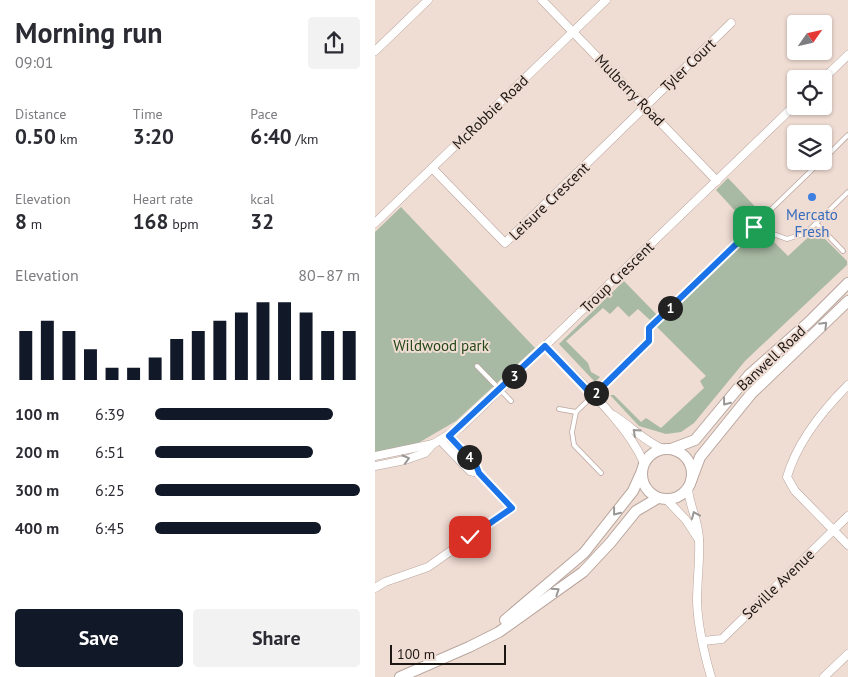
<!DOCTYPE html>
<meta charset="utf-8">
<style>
body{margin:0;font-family:"PT Sans",sans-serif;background:#f2f2f3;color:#2b2b33;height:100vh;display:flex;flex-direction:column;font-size:19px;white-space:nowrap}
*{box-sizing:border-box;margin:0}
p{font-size:16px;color:#7c7c81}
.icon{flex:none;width:28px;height:28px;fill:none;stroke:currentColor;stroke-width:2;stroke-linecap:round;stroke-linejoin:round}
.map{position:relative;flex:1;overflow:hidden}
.sheet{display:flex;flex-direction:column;background:#fff;width:375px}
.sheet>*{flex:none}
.needle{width:32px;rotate:56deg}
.buttons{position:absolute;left:412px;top:15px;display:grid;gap:10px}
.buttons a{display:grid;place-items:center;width:45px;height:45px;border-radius:5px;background:#fff;box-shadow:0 1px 4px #0004;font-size:25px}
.scale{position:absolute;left:15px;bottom:12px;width:116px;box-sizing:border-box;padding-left:5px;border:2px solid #1d1714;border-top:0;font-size:14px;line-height:18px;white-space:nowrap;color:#1d1714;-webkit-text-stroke:4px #efdcd3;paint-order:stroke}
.pin{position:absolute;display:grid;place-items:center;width:42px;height:42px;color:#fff;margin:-21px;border-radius:10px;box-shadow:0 2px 8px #0006}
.km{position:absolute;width:25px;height:25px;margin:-12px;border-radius:50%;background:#222;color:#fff;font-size:14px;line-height:25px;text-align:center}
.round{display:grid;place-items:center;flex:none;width:52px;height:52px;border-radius:5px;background:#f2f2f3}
.head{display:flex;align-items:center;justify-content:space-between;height:85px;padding:0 15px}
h1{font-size:28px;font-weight:700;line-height:38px}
.stats{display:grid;grid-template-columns:repeat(3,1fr);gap:8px;height:85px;padding:5px 15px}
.stats div{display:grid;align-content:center}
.stats b{font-size:21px;font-weight:700}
.stats small{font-size:14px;font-weight:400}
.stats p{font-size:14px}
.chart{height:140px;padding:10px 15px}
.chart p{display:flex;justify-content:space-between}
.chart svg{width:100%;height:90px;margin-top:5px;stroke:#111827;stroke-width:6}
.action{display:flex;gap:10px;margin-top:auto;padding:10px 15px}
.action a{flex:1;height:58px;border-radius:5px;background:#111827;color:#fff;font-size:20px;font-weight:700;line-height:58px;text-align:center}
.action a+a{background:#f2f2f3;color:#2b2b33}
ul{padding:0 15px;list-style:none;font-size:16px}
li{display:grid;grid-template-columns:80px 60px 1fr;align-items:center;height:38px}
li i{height:12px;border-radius:6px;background:#111827}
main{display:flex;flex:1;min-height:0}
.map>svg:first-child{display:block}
</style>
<main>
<section class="sheet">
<div class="head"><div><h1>Morning run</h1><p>09:01</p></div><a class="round"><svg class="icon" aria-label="share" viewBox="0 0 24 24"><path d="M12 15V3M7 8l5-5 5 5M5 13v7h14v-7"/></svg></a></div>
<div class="stats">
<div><p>Distance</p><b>0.50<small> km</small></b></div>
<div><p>Time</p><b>3:20</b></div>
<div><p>Pace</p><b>6:40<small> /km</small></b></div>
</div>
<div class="stats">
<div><p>Elevation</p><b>8<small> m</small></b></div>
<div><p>Heart rate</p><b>168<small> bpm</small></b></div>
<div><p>kcal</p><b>32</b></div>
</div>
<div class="chart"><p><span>Elevation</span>80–87 m</p>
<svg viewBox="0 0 160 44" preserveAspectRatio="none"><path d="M5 44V20M15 44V15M25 44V20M35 44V29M45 44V38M55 44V38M65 44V33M75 44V24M85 44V20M95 44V15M105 44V11M115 44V6M125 44V6M135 44V11M145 44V20M155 44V20"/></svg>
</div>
<ul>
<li><b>100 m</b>6:39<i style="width:87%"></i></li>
<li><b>200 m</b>6:51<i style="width:77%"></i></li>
<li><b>300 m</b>6:25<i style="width:100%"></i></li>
<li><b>400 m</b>6:45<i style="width:81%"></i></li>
</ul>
<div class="action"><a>Save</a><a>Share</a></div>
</section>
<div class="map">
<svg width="473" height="677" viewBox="0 0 473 677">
<rect width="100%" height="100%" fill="#efdcd3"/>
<g fill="#a9baa4">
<polygon points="353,178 387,214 374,226 341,190"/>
<polygon points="26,207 160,348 81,421 38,446 0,453 0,232"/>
<polygon points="441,230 472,261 472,265 370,361 319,423 306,432 291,434 264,426 235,395 239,395 266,422 271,418 286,428 329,388 325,381 331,376 281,326 367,243 393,236 413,256"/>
<polygon points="249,281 282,315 275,320 263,309 254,317 243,306 235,314 228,308 191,341 213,363 216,372 225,377 220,382 184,344"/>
</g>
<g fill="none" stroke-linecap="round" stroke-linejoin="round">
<g stroke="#b9a69e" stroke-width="5.5">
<g id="lane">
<polyline points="449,159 473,135"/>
<polyline points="441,223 468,251"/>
<polyline points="379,227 412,239 431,233 473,192"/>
<polyline points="102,366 136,401"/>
<polyline points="184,409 201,412"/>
<polyline points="226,473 199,445 197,432 201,412 274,341 274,328 446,161"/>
</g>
</g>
<g stroke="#b9a69e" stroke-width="9">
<g id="street">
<polyline points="167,0 342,181"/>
<polyline points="0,51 53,0"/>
<polyline points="448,79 473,55"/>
<polyline points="57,168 130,243 356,23"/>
<polyline points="0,223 231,0"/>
<path d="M170,346C202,380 251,421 269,463"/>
<path d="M473,385C448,410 422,442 412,477L420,491L473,545"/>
<path d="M238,415C256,426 269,441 288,449"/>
<polyline points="65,440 95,471 104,473"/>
<polyline points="0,456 58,444"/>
<polyline points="0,466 30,460 50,453 58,444 85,428 421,104"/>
<path d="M313,488C314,506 324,521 324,540C325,560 322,581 322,602C323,627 329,653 336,677"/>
<polyline points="291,499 311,520 324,540"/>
<polyline points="0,588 10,582 53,567 137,508 104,473 101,465 75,436"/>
<polyline points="328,641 347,639 473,516"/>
<polyline points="449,677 473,654"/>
</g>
</g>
<g stroke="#b9a69e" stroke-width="12">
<g id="secondary">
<polyline points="296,449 320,440 374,375 434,322 473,283"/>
<circle cx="292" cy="474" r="25"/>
<polyline points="316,481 325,457 376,394 473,301"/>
<polyline points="130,620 209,553 258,491 267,471"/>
<polyline points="25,677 94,647 124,632 208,572 236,542 261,511 283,498"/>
</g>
</g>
<use href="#lane" stroke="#fff" stroke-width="4"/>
<use href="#street" stroke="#fff" stroke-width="8"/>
<use href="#secondary" stroke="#fff" stroke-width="10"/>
</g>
<defs><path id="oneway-chevron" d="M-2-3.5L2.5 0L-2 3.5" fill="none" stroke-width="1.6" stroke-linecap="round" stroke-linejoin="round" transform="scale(1.25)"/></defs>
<g stroke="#999795">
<use href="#oneway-chevron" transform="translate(449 325) rotate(-45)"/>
<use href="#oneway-chevron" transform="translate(351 402) rotate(128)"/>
<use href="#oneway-chevron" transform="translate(261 432) rotate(-138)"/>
<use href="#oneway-chevron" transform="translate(31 459) rotate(-16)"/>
<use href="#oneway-chevron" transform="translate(241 512) rotate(128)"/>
<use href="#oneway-chevron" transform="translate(320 515) rotate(-113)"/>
<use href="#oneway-chevron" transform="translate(181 591) rotate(-34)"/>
</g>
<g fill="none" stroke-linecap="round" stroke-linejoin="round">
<g stroke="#fff" stroke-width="10">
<polyline id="route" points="95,537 137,508 104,473 101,465 74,436 170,346 218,396 274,341 274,328 379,227"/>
</g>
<use href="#route" stroke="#1a73e8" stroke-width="6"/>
</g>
<circle fill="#3f7fe0" stroke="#efdcd3" stroke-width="2" cx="437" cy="197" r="5"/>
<g text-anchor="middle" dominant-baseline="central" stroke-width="4" stroke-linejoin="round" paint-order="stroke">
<g font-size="15" fill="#1d1714" stroke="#efdcd3">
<text transform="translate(313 65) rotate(-44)">Tyler Court</text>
<text transform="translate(255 90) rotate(46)">Mulberry Road</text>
<text transform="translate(115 112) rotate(-44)">McRobbie Road</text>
<text transform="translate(174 201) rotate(-44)">Leisure Crescent</text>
<text transform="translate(242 277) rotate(-44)">Troup Crescent</text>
<text transform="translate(396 358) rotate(-43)">Banwell Road</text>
<text transform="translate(403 584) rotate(-44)">Seville Avenue</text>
</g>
<g font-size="15" fill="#366cbe" stroke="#efdcd3">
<text x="437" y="214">Mercato<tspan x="437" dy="17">Fresh</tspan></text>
</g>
<g font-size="15" fill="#234815" stroke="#efdcd3">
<text x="66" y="345">Wildwood park</text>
</g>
</g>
</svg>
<div class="buttons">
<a><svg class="needle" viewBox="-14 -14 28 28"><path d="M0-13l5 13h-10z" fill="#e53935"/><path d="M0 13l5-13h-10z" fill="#7c7c81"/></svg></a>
<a><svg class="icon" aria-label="locate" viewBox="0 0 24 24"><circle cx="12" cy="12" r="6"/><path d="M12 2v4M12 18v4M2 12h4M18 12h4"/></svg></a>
<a><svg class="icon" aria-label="layers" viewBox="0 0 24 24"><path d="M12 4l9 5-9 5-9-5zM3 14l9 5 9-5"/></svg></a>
</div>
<div class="scale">100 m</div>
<div class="pin" style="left:379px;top:227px;background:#1e9e55"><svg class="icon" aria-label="arrive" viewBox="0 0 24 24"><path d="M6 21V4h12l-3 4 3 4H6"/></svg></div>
<div class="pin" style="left:95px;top:537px;background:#d93025"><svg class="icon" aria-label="check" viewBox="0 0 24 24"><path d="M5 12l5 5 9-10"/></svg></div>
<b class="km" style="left:295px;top:308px">1</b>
<b class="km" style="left:221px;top:393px">2</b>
<b class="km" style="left:139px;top:376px">3</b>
<b class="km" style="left:94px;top:457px">4</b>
</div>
</main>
